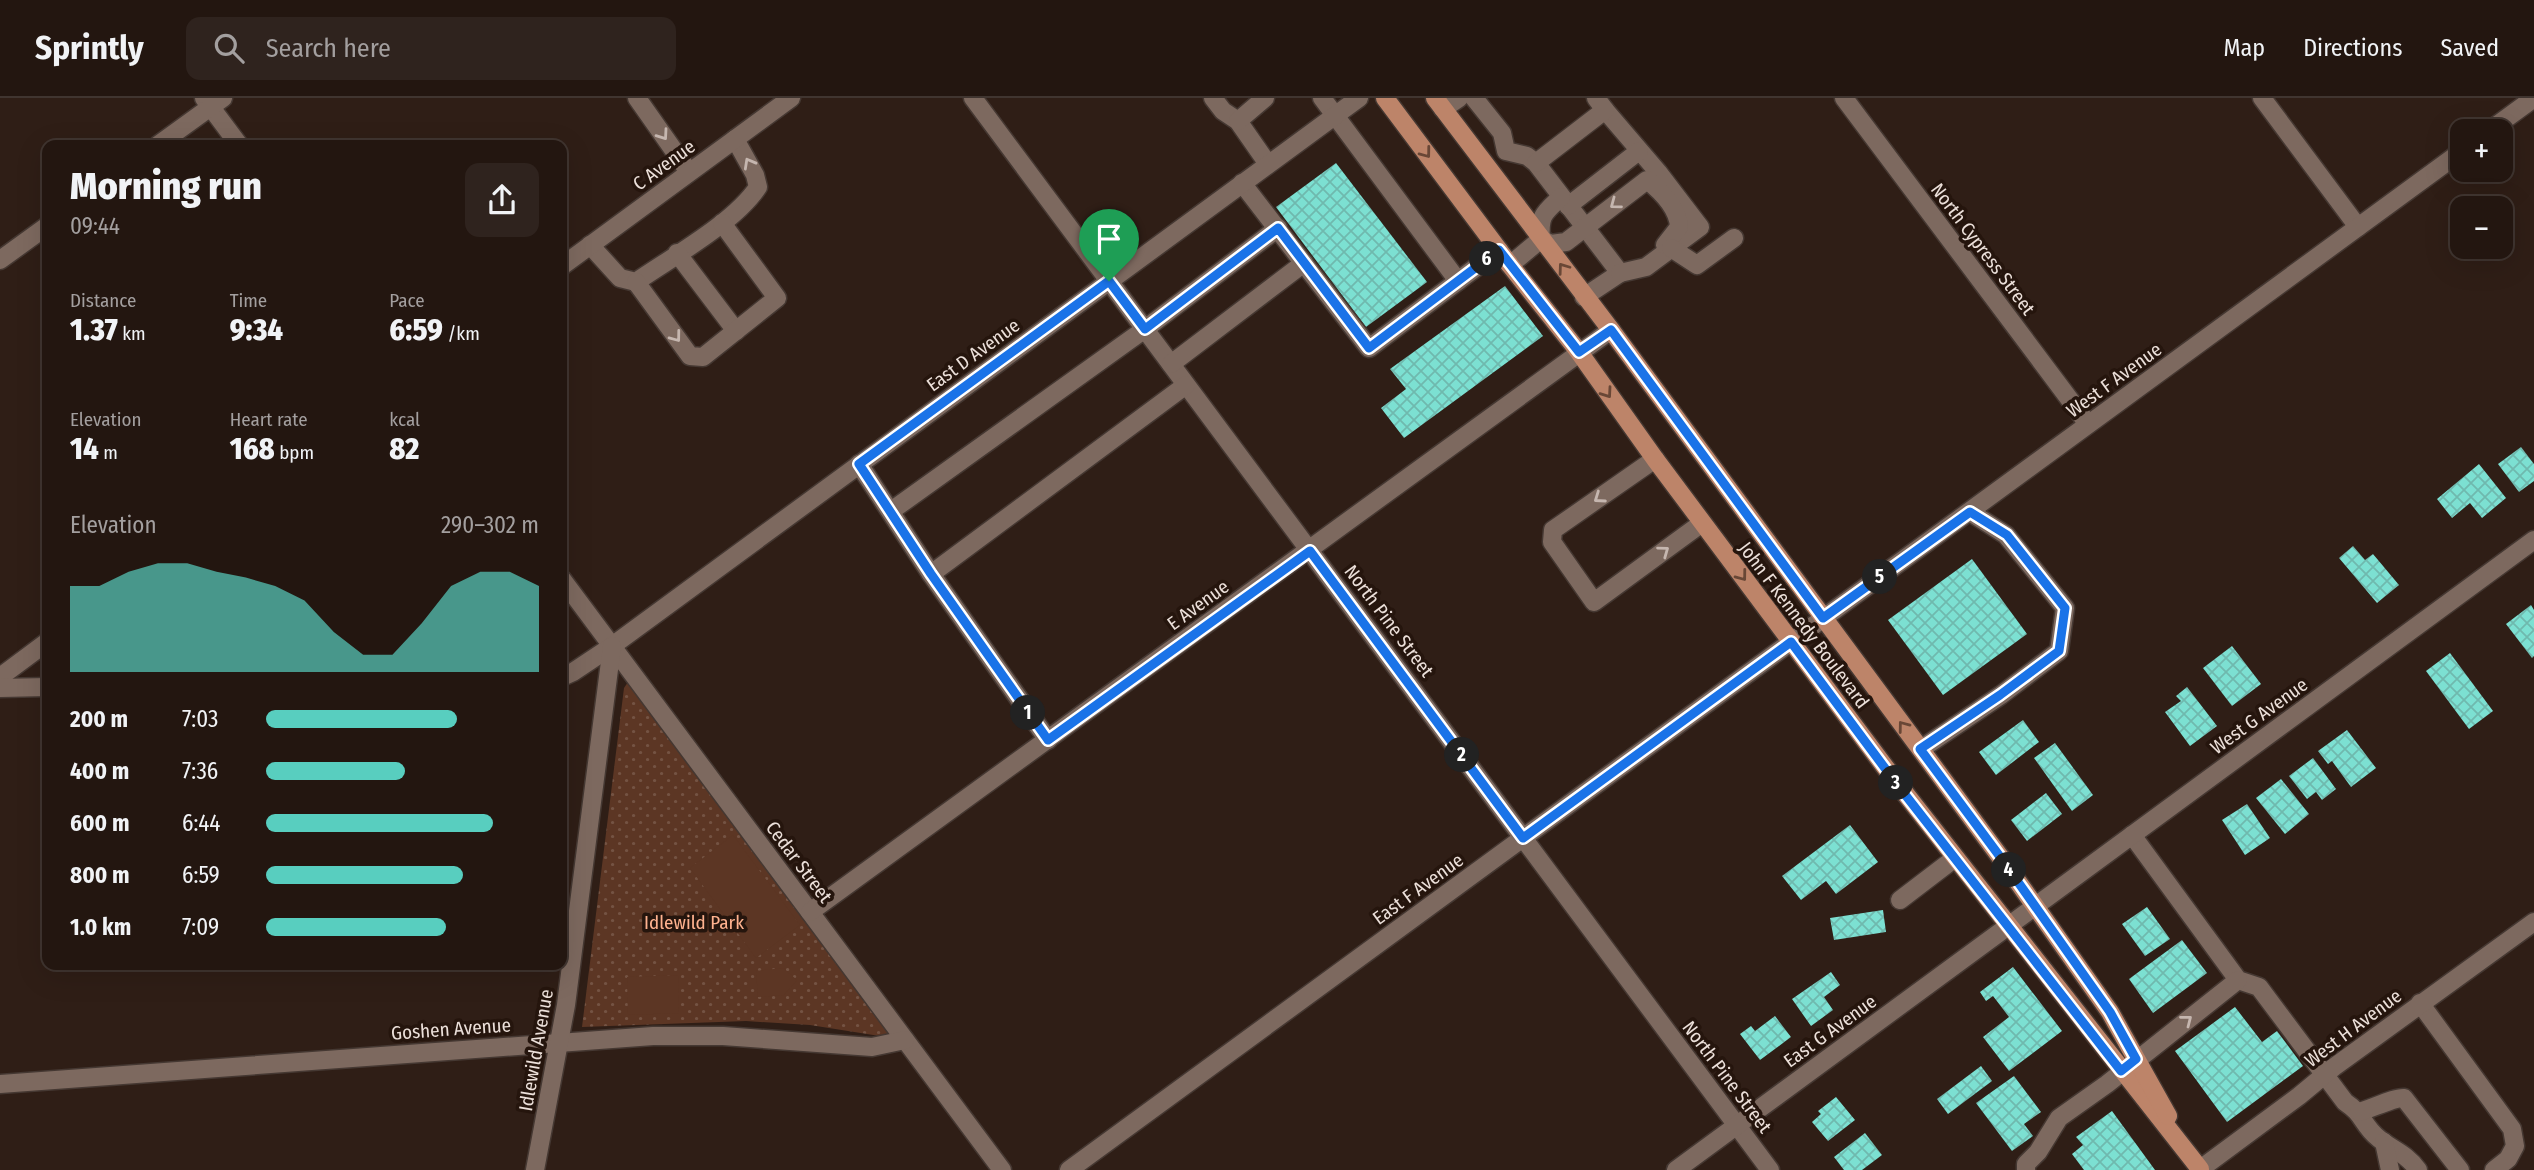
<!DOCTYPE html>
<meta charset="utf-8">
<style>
body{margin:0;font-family:"Fira Sans Condensed",sans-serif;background:#2f231e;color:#f1f3f6;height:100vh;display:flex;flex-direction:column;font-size:26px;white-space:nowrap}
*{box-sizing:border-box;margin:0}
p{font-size:23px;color:#a39f9f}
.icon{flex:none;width:38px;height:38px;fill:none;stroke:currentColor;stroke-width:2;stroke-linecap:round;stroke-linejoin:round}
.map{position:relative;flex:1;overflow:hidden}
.panel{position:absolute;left:42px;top:42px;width:525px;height:830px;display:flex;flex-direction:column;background:#231610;border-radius:14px;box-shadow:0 7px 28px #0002,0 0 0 2px #403530}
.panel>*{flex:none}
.tools{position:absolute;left:2450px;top:21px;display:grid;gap:14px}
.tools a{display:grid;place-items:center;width:63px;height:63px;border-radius:14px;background:#231610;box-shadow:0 7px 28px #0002,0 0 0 2px #403530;font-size:35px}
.pin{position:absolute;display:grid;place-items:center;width:60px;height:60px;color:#fff;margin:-72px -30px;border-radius:50% 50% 50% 0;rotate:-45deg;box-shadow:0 0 7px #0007}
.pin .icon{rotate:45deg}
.km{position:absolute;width:35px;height:35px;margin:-18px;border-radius:50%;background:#222;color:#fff;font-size:19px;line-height:35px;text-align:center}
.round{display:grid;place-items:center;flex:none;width:74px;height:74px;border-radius:14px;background:#2f231e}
.head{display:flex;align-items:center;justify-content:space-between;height:119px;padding:0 28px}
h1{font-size:38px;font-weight:800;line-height:52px}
.figures{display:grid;grid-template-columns:repeat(3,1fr);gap:10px;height:119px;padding:7px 28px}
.figures div{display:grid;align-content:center}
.figures b{font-size:30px;font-weight:800}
.figures small{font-size:19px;font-weight:400}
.figures p{font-size:19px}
.chart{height:196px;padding:14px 28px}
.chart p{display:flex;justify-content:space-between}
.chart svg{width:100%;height:126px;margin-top:7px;fill:#58cebf;opacity:.7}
ul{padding:0 28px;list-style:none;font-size:23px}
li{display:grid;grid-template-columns:112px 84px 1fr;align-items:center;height:52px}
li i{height:18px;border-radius:9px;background:#58cebf}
header{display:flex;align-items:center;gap:42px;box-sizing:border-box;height:98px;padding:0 35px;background:#231610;border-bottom:2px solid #403530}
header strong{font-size:33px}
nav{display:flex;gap:38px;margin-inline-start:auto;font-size:24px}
.search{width:490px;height:63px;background:#2f231e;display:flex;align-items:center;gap:18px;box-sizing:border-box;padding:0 24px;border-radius:14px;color:#a39f9f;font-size:26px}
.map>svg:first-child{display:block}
</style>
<header>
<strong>Sprintly</strong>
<div class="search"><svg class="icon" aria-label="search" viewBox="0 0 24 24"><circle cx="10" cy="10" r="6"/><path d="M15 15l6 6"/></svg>Search here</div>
<nav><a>Map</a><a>Directions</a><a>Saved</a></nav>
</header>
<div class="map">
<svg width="2534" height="1072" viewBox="0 0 2534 1072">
<defs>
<pattern id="grass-dots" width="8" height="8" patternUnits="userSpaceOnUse" patternTransform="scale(1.75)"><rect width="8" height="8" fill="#5c3624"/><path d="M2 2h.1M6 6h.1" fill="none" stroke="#745343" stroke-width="1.8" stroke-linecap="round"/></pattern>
<pattern id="building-cross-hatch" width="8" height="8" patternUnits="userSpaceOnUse" patternTransform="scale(1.75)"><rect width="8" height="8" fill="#7ce0d2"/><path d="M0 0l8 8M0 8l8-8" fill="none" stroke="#6fb9ae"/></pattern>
</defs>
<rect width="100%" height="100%" fill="#2f1e16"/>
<polygon fill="url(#grass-dots)" points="628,584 641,587 905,942 810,927 746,923 582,929 624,590"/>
<g fill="#5c3624">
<polygon points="733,737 800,827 756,860 690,770"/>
<polygon points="783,870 797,882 784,897 758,899 756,873"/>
<polygon points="678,877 679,915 628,917 627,879"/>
</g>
<g fill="url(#building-cross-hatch)">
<polygon points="1336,65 1427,184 1366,229 1276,109"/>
<polygon points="1505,188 1543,238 1404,340 1381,310 1406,291 1390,271"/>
<polygon points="2521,349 2534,366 2534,383 2519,394 2498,366"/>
<polygon points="2479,366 2506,400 2482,420 2470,405 2452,420 2437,401"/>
<polygon points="2353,448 2365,462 2373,456 2399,487 2377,505 2339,460"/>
<polygon points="1972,461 2027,536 1943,597 1888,522"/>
<polygon points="2531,507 2534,512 2534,558 2532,560 2506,526"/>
<polygon points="2232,548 2261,586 2232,608 2203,570"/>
<polygon points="2450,555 2493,613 2469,631 2426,573"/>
<polygon points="2187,589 2217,628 2190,648 2165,614 2181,603 2176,598"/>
<polygon points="2023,622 2039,644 1996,677 1979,654"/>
<polygon points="2347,632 2376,670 2351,689 2332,663 2328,666 2318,653"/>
<polygon points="2055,645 2093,697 2072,713 2034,660"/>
<polygon points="2313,660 2336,691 2322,702 2316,694 2307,701 2289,678"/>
<polygon points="2281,681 2309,716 2285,736 2256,700"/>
<polygon points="2046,695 2062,716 2027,743 2011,722"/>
<polygon points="2247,706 2270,740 2245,757 2222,722"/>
<polygon points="1850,727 1878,764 1836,796 1826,783 1801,802 1782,778"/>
<polygon points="2147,809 2170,841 2145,858 2122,826"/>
<polygon points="1883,812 1886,834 1834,842 1830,820"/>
<polygon points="2182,842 2207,875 2153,915 2129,881"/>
<polygon points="2013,869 2062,933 2009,973 1983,939 2009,919 1993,898 1986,903 1980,894"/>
<polygon points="1831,874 1840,887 1824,899 1833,912 1811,928 1792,901"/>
<polygon points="2235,909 2262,944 2277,933 2303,968 2227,1024 2175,953"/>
<polygon points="1775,918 1791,939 1760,962 1740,936 1751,928 1755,933"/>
<polygon points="1981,968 1992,983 1948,1016 1937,1001"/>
<polygon points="2014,978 2041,1014 2024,1026 2033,1038 2012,1053 1976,1005"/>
<polygon points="1836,999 1855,1022 1828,1043 1812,1024 1821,1016 1818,1013"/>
<polygon points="2112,1013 2155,1072 2084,1072 2072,1056 2083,1047 2076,1039"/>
<polygon points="1865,1035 1882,1057 1862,1072 1844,1072 1834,1059"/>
</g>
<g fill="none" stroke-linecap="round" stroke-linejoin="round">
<g stroke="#453832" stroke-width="21">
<g id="minor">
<polyline points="204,0 239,47"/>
<polyline points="637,0 689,74"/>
<polyline points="973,0 1770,1072"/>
<polyline points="1213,0 1223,13 1238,23 1268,66"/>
<polyline points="1322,0 1458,183"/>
<polyline points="1474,0 1502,35 1506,53 1527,58 1536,65 1620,175 1584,199"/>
<polyline points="1844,0 2088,326"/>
<polyline points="2262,0 2358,129"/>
<polyline points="1443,11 1459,0"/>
<polyline points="1605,12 1658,74 1700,129 1646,169 1620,175"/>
<polyline points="1238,23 1265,0"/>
<polyline points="2489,33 2534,0"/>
<polyline points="158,47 223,0"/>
<polyline points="1536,65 1605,12 1596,0"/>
<polyline points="1242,85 1369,250 1499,152"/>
<polyline points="1568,108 1639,53"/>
<path d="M1541,141L1551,146L1566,144L1647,82C1662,94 1678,110 1679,129L1665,147"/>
<path d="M1541,141C1539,117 1544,115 1561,99"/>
<path d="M590,147L620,180L636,184C672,159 734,125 758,89L755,77L735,41"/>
<polyline points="1671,150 1697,167 1734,140"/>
<polyline points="677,155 736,233"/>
<polyline points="0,162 47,128"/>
<polyline points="1510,167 1541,141"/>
<polyline points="562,168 791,0"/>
<polyline points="636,184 690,258 703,259 777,200 722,125"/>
<polyline points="1171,266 1304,165"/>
<polyline points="1655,361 1553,432 1552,444 1594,504 1702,425"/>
<polyline points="859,366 931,476 1048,642"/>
<polyline points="891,413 1145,231 1278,130"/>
<polyline points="931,476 1186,287"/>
<polyline points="562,481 1002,1072"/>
<polyline points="0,579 47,544"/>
<polyline points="562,579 573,574 612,548 1359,0"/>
<polyline points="0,590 47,589"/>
<polyline points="1921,651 2001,597 2059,553 2065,510 2006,437 1970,414"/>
<path d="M2132,737L2238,882L2259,889L2345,1004C2361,1015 2360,1020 2371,1033C2385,1050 2404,1052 2418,1072"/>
<polyline points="1900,802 1955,760"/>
<polyline points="810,814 1611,232"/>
<polyline points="2420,905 2512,1031 2515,1048 2508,1061 2494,1072"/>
<polyline points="0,986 653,938 723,938 872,949 905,942"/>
<path d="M2359,1014C2371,1011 2395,999 2404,1000L2460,1072"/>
<polyline points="2384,1044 2390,1072"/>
<polyline points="535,1072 566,907 612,548"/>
<polyline points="1069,1072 2462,53"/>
<polyline points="1676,1072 2534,442"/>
<polyline points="2026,1072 2026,1066 2038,1054 2059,1020 2107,986 2238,882"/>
<polyline points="2199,1072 2299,998 2334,969 2534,824"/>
</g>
</g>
<g stroke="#453832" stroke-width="21">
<g id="major">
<polyline points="1385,0 1510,167 1579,254 1655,361 1897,685 2200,1071"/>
<polyline points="1435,0 1611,232 2001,760 2110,914 2168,1018"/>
</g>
</g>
<use href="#minor" stroke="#7d695f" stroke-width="18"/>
<use href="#major" stroke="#bd8469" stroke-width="18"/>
</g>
<defs><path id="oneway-chevron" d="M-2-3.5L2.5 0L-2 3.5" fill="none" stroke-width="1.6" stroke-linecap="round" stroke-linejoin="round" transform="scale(1.75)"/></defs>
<g stroke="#c5b6af">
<use href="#oneway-chevron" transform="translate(663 37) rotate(55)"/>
<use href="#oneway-chevron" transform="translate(749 65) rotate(-119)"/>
<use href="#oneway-chevron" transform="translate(1615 106) rotate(143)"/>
<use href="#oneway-chevron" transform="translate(676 239) rotate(53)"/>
<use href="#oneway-chevron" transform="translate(1599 400) rotate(145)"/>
<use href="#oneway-chevron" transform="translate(1664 453) rotate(-36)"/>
<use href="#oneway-chevron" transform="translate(2187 922) rotate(-38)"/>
</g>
<g stroke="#694736">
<use href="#oneway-chevron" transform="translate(1426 55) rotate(53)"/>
<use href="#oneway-chevron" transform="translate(1563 170) rotate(-126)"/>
<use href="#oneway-chevron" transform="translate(1607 295) rotate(55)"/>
<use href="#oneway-chevron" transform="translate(1742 478) rotate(53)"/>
<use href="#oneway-chevron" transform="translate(1903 628) rotate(-127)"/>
</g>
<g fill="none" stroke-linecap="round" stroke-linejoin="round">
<g stroke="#fff" stroke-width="14">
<polygon id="route" points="1278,130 1369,250 1499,152 1579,254 1611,232 1823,520 1970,414 2007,437 2065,510 2059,553 2000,597 1920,651 2001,760 2110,914 2136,961 2121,973 1896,685 1791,544 1523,740 1310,453 1048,642 931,476 859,366 1109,183 1145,231"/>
</g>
<use href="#route" stroke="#1a73e8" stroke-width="9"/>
</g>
<g text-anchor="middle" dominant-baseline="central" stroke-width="7" stroke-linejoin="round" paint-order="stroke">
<g font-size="19" fill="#ece0da" stroke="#25150d">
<text transform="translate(664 67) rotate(-36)">C Avenue</text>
<text transform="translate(1983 151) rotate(53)">North Cypress Street</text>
<text transform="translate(973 257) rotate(-36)">East D Avenue</text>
<text transform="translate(2114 282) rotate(-36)">West F Avenue</text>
<text transform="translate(1198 507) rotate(-36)">E Avenue</text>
<text transform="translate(1389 523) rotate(53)">North Pine Street</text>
<text transform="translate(1804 527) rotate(53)">John F Kennedy Boulevard</text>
<text transform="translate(2259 618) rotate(-36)">West G Avenue</text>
<text transform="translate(799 764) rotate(53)">Cedar Street</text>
<text transform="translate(1418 791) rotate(-36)">East F Avenue</text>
<text transform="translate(2353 930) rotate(-37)">West H Avenue</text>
<text transform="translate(451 931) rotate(-4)">Goshen Avenue</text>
<text transform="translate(1830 933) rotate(-36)">East G Avenue</text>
<text transform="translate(536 952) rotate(-80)">Idlewild Avenue</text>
<text transform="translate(1727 979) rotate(53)">North Pine Street</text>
</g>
<g font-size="19" fill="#feb28f" stroke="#25150d">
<text x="694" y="824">Idlewild Park</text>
</g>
</g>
</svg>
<div class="tools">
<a>+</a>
<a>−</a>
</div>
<div class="pin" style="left:1109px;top:183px;background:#1e9e55"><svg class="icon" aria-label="arrive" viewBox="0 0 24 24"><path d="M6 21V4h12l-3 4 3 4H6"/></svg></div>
<b class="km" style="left:1028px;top:615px">1</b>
<b class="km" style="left:1462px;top:657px">2</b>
<b class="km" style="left:1896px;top:685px">3</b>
<b class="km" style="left:2009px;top:772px">4</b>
<b class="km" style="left:1880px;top:479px">5</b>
<b class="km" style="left:1487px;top:161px">6</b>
<section class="panel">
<div class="head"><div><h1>Morning run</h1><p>09:44</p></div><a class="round"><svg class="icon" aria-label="share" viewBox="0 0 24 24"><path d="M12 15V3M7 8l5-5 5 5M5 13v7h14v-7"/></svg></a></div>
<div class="figures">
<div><p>Distance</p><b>1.37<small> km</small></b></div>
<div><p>Time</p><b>9:34</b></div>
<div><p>Pace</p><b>6:59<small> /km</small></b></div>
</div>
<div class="figures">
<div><p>Elevation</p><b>14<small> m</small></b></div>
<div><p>Heart rate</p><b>168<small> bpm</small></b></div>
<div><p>kcal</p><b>82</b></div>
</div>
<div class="chart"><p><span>Elevation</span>290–302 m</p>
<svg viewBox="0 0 160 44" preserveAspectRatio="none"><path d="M0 44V14L10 14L20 9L30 6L40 6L50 9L60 11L70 14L80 19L90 30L100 38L110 38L120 27L130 14L140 9L150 9L160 14V44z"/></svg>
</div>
<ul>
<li><b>200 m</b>7:03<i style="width:70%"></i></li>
<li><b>400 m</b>7:36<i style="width:51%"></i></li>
<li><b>600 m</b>6:44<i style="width:83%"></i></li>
<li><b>800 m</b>6:59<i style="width:72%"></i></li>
<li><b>1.0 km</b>7:09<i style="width:66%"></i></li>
</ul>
</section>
</div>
